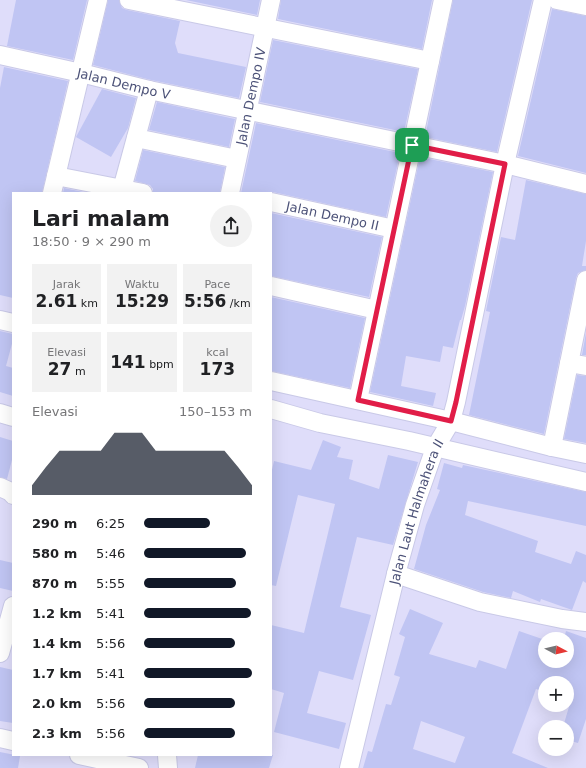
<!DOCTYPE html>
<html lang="id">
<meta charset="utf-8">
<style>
body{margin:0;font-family:"DejaVu Sans",sans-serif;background:#f2f2f2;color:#202124;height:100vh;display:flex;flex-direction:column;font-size:15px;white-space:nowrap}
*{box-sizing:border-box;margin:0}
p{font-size:13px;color:#757577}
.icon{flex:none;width:22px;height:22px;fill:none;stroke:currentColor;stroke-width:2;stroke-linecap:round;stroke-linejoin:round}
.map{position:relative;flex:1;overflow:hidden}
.panel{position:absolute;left:12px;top:192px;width:260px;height:564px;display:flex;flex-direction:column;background:#fff;border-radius:0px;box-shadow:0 4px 16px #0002}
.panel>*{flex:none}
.needle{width:26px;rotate:97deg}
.tools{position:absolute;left:538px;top:632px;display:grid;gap:8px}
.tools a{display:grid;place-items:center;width:36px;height:36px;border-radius:50%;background:#fff;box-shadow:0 4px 16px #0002;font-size:20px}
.pin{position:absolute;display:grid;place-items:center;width:34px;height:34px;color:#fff;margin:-17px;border-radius:8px;box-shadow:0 2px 6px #0006}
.round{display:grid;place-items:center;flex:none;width:42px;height:42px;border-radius:21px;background:#f2f2f2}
.headline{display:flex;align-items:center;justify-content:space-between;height:68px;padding:0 20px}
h1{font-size:22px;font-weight:700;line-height:30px}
.metrics{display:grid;grid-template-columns:repeat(3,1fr);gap:6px;height:68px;padding:4px 20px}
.metrics div{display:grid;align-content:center;border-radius:0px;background:#f2f2f2;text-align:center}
.metrics b{font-size:17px;font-weight:700}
.metrics small{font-size:11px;font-weight:400}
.metrics p{font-size:11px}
.chart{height:112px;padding:8px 20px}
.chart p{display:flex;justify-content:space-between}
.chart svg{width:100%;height:72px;margin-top:4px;fill:#111827;opacity:.7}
ul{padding:0 20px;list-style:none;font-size:13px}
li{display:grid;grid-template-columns:64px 48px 1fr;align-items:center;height:30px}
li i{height:10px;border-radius:5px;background:#111827}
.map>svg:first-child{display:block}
</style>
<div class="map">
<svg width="586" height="768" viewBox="0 0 586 768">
<rect width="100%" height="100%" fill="#ece9fd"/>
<path fill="#dfddfa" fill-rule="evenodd" d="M0,0H586V768H0ZM13,193H271V755H13ZM545,639H567V661H545ZM545,683H567V705H545ZM545,727H567V749H545Z"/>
<g fill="#c0c5f3" fill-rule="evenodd">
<polygon points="16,0 87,0 73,60 7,46"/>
<polygon points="108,0 119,0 122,8 127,10 180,21 175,43 178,53 246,67 239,98 151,80 93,65"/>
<polygon points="186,0 260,0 257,15"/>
<polygon points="281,0 432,0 422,49 278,19"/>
<polygon points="453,0 532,0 497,152 425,137"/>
<polygon points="552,9 586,16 586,173 518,156"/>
<polygon points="273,40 418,69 404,132 260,102"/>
<polygon points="4,67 68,81 42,193 13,193 13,298 0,295 0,88"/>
<polygon points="102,89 136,98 128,128 111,157 76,137"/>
<polygon points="157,102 235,119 229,147 149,130"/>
<polygon points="256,123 400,153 386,217 273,192 241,193"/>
<polygon points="143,150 225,167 220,193 153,193 153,189 150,185 135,181"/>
<polygon points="420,157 493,172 465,306 461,320 460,320 453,348 443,346 440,362 406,356 401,386 436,393 433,406 370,392"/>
<polygon points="526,180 586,194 586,241 582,266 586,266 586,270 578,273 576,278 544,434 469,415 490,312 486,311 501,237 515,240"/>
<polygon points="64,188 88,193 63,193"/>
<polygon points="271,213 382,237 369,297 271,276"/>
<polygon points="271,297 365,318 350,388 271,371"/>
<polygon points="0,331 13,334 13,340 6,366 13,368 13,396 0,392"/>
<polygon points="586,333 586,355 582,355"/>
<polygon points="577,375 586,376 586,443 564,439"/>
<polygon points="0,437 13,441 13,456 7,479 0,477"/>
<polygon points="323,440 341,447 337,457 353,460 349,479 379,489 388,455 418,462 393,545 357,537 340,607 371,615 353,680 319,671 307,713 346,723 339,749 274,732 284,693 271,689 271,625 304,633 335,504 298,495 276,586 271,585 271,474 274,461 311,470"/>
<polygon points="444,463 462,468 463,465 586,492 586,526 468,501 465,515 538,541 535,552 571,564 576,551 586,555 586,583 583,581 572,610 541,599 540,602 513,591 511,598 483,592 414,569 426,525 440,490 437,489"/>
<polygon points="0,560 13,563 13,591 0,588"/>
<path d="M410,609L443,623L429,654L476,668L479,660L506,669L519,631L545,640V661H567V639H564L566,631L586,638V719L578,743L567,740V727H563L571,700L567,698V683H545V692L536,689L512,753L548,768H363L368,751L372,752L386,704L391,705L400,677L394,675L405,637L399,634ZM421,721L465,737L455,763L413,749Z"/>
<polygon points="0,667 13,670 13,723 0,721"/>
<polygon points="0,752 20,756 18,768 0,768"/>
<polygon points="198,755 273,755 269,768 195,768"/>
</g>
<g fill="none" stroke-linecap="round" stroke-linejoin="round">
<g stroke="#c9c9e7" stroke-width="20">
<g id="minor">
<polyline points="129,0 430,61"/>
<polyline points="557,0 586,6"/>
<path id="s1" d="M0,55L81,73L149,90L505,164L586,184"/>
<polyline points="136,138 237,159"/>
<polyline points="56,176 143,193"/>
<polyline points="122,189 149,90"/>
<polyline points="52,193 98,0"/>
<path id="s2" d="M230,193L271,0"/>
<path id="s3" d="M271,202L394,229"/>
<polyline points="271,286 377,310"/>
<polyline points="0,320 13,323"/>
<polyline points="569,363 586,366"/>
<polyline points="271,381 451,421 552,447 586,454"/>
<polyline points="358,400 443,0"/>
<polyline points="271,409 320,423 409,441 586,482"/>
<polyline points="0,413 13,417"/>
<polyline points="552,447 586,280"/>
<polyline points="0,487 11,492 13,495"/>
<polyline points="396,574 480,602 562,619 586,622"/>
<polyline points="0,653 13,606"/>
<polyline points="0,738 13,741"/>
<polyline points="79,755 139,768"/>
<polyline points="167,755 168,768"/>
<path id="s4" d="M349,768L396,574L415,505L435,448L451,421L456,402L505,164L543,0"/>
</g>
</g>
<use href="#minor" stroke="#fff" stroke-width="18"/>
</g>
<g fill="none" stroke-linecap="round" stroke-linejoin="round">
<g stroke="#fff" stroke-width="8">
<polygon id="route" points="412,145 505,164 456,402 451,421 358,400"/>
</g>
<use href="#route" stroke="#e11d48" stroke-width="5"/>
</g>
<g text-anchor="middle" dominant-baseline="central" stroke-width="3" stroke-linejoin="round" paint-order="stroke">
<g font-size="13" fill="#4c5278" stroke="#f2f0ff">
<text stroke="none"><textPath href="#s1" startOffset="127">Jalan Dempo V</textPath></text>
<text stroke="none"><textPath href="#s2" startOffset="99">Jalan Dempo IV</textPath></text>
<text stroke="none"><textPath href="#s3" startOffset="63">Jalan Dempo II</textPath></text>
<text stroke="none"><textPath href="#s4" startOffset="265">Jalan Laut Halmahera II</textPath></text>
</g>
</g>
</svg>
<div class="tools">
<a><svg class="needle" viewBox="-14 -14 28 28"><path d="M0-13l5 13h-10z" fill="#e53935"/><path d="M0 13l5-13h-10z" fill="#757577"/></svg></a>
<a>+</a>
<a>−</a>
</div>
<div class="pin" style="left:412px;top:145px;background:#1e9e55"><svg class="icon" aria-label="arrive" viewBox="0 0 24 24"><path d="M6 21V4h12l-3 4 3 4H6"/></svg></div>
<section class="panel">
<div class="headline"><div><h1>Lari malam</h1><p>18:50 · 9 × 290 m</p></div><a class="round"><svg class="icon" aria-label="share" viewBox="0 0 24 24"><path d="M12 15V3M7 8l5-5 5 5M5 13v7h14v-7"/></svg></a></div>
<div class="metrics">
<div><p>Jarak</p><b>2.61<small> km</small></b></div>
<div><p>Waktu</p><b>15:29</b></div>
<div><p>Pace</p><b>5:56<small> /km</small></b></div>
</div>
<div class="metrics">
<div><p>Elevasi</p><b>27<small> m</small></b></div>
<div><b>141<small> bpm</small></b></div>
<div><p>kcal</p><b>173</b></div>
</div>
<div class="chart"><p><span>Elevasi</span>150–153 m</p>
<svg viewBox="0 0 160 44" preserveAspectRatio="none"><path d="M0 44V38L10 27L20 17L30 17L40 17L50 17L60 6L70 6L80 6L90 17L100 17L110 17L120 17L130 17L140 17L150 27L160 38V44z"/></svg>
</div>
<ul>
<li><b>290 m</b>6:25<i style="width:61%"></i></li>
<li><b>580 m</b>5:46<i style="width:94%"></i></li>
<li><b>870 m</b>5:55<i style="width:85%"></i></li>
<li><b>1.2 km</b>5:41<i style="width:99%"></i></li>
<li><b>1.4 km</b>5:56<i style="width:84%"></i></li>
<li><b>1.7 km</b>5:41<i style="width:100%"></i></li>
<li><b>2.0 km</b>5:56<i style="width:84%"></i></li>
<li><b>2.3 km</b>5:56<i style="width:84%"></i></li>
</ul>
</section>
</div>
